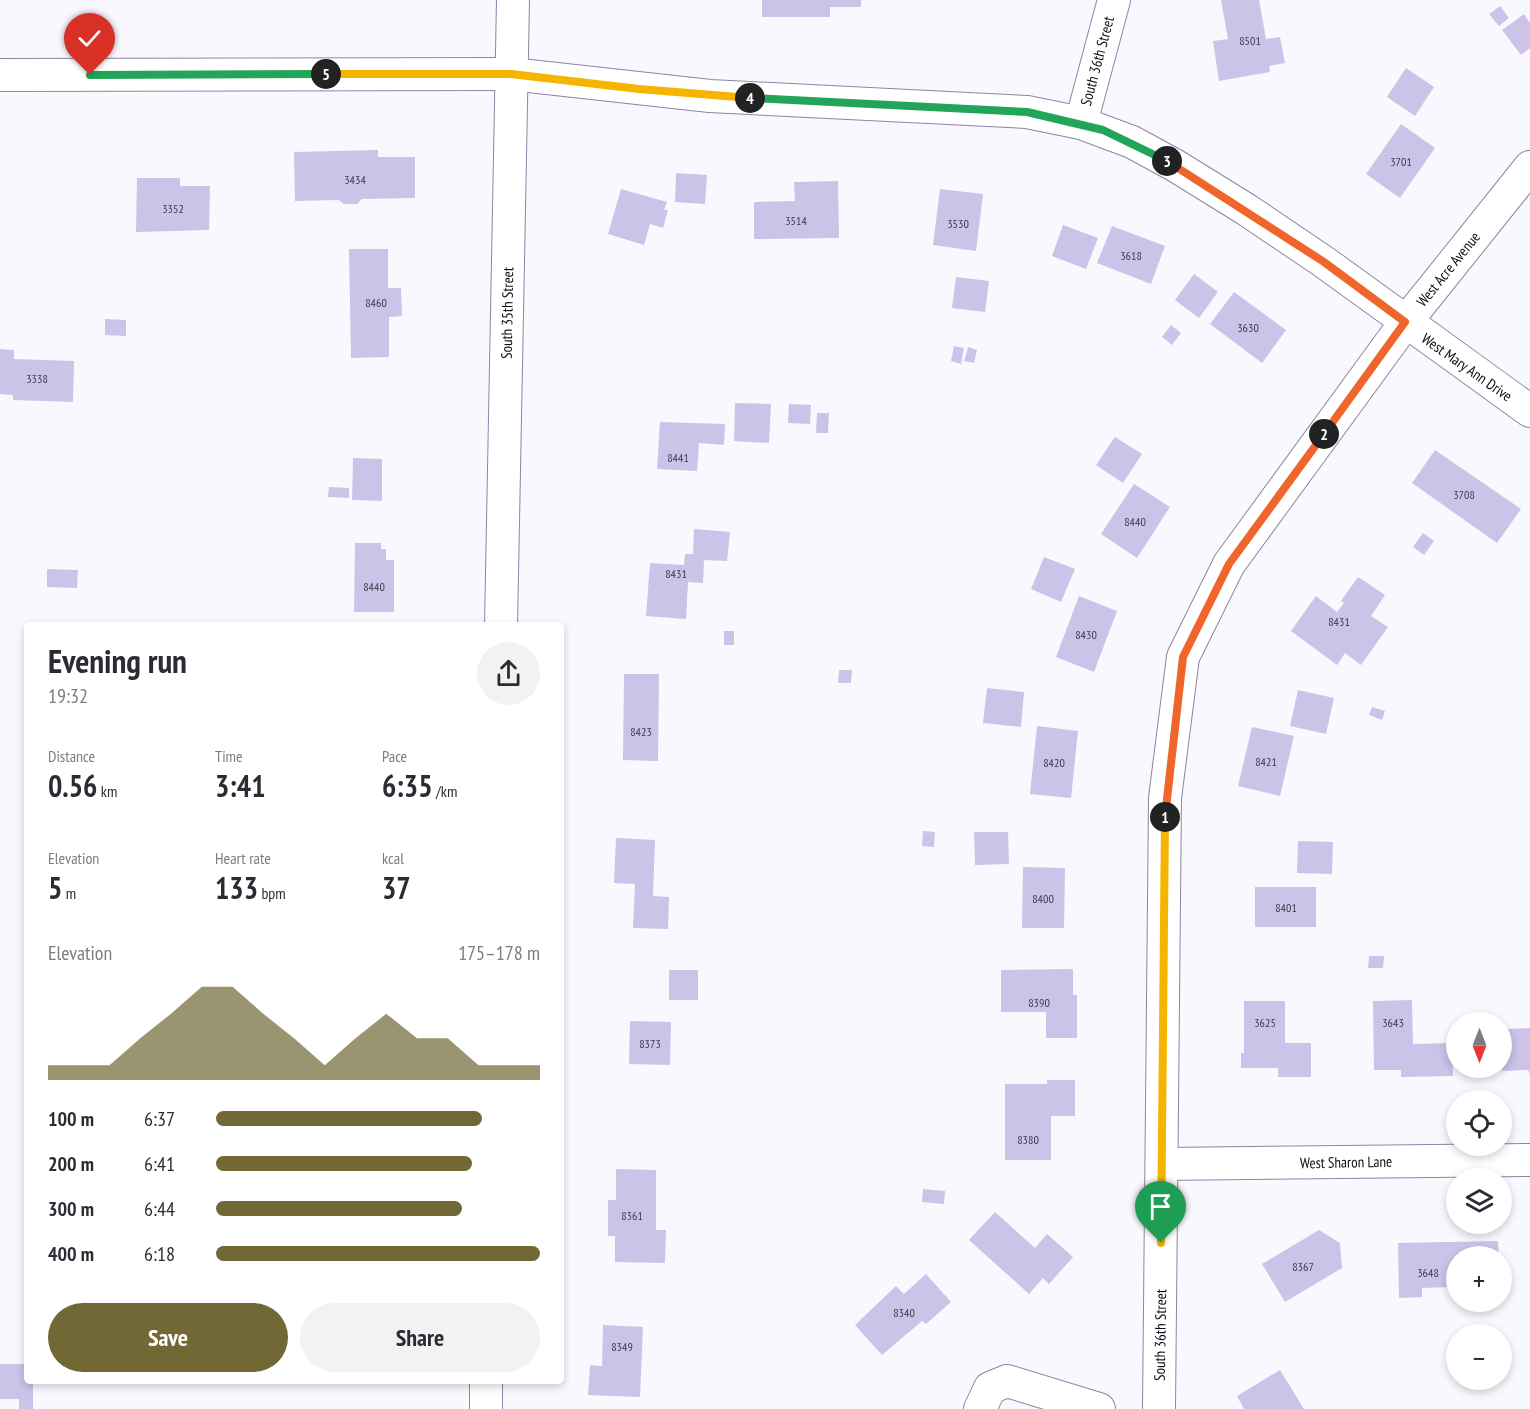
<!DOCTYPE html>
<meta charset="utf-8">
<style>
body{margin:0;font-family:"PT Sans Narrow",sans-serif;background:#f2f2f3;color:#2b2b33;height:100vh;display:flex;flex-direction:column;font-size:22px;white-space:nowrap}
*{box-sizing:border-box;margin:0}
p{font-size:20px;color:#7c7c81}
.icon{flex:none;width:33px;height:33px;fill:none;stroke:currentColor;stroke-width:2;stroke-linecap:round;stroke-linejoin:round}
.map{position:relative;flex:1;overflow:hidden}
.drawer{position:absolute;left:24px;top:622px;width:540px;height:762px;display:flex;flex-direction:column;background:#fff;border-radius:6px;box-shadow:0 3px 9px #0003}
.drawer>*{flex:none}
.needle{width:39px;rotate:180deg}
.buttons{position:absolute;left:1446px;top:1012px;display:grid;gap:12px}
.buttons a{display:grid;place-items:center;width:66px;height:66px;border-radius:50%;background:#fff;box-shadow:0 3px 9px #0003;font-size:30px}
.pin{position:absolute;display:grid;place-items:center;width:51px;height:51px;color:#fff;margin:-62px -26px;border-radius:50% 50% 50% 0;rotate:-45deg;box-shadow:0 0 6px #0007}
.pin .icon{rotate:45deg}
.km{position:absolute;width:30px;height:30px;margin:-15px;border-radius:50%;background:#222;color:#fff;font-size:16px;line-height:30px;text-align:center}
.round{display:grid;place-items:center;flex:none;width:63px;height:63px;border-radius:32px;background:#f2f2f3}
.summary{display:flex;align-items:center;justify-content:space-between;height:102px;padding:0 24px}
h1{font-size:33px;font-weight:800;line-height:45px}
.metrics{display:grid;grid-template-columns:repeat(3,1fr);gap:9px;height:102px;padding:6px 24px}
.metrics div{display:grid;align-content:center}
.metrics b{font-size:30px;font-weight:800}
.metrics small{font-size:16px;font-weight:400}
.metrics p{font-size:16px}
.chart{height:168px;padding:12px 24px}
.chart p{display:flex;justify-content:space-between}
.chart svg{width:100%;height:108px;margin-top:6px;fill:#726835;opacity:.7}
.cta{display:flex;gap:12px;margin-top:auto;padding:12px 24px}
.cta a{flex:1;height:69px;border-radius:36px;background:#726835;color:#fff;font-size:24px;font-weight:800;line-height:69px;text-align:center}
.cta a+a{background:#f2f2f3;color:#2b2b33}
ul{padding:0 24px;list-style:none;font-size:20px}
li{display:grid;grid-template-columns:96px 72px 1fr;align-items:center;height:45px}
li i{height:15px;border-radius:8px;background:#726835}
.map>svg:first-child{display:block}
</style>
<div class="map">
<svg width="1530" height="1409" viewBox="0 0 1530 1409">
<rect width="100%" height="100%" fill="#faf8ff"/>
<g fill="#cbc3e8">
<polygon points="762,0 861,0 861,7 830,7 830,17 762,17"/>
<polygon points="1221,0 1259,0 1266,39 1280,37 1285,63 1269,66 1270,72 1219,81 1213,41 1228,39"/>
<polygon points="1500,6 1509,18 1499,26 1489,14"/>
<polygon points="1524,14 1530,23 1530,48 1521,55 1502,30"/>
<polygon points="1406,68 1434,87 1415,116 1387,97"/>
<polygon points="1401,124 1435,148 1400,198 1366,174"/>
<polygon points="378,150 378,157 415,157 415,198 362,199 357,204 344,204 339,200 295,201 294,152"/>
<polygon points="676,173 707,175 705,204 675,202"/>
<polygon points="137,178 180,178 180,186 210,186 209,230 136,232"/>
<polygon points="838,181 839,238 754,239 754,202 795,201 794,182"/>
<polygon points="621,189 667,202 664,210 668,210 663,228 650,224 644,245 608,234"/>
<polygon points="940,189 983,194 976,251 933,245"/>
<polygon points="1063,225 1098,238 1086,269 1052,256"/>
<polygon points="1112,226 1165,246 1151,284 1097,263"/>
<polygon points="349,249 388,249 388,288 401,288 402,316 389,317 389,357 351,358"/>
<polygon points="1194,274 1218,292 1199,318 1175,300"/>
<polygon points="956,277 989,281 985,312 952,308"/>
<polygon points="1234,292 1286,330 1262,363 1210,324"/>
<polygon points="105,319 126,320 126,336 105,335"/>
<polygon points="1171,325 1181,333 1172,345 1162,337"/>
<polygon points="954,346 964,348 961,364 951,361"/>
<polygon points="968,347 977,350 974,363 964,361"/>
<polygon points="0,349 14,350 14,359 74,361 73,402 13,400 13,395 0,394"/>
<polygon points="735,403 771,404 769,443 734,441"/>
<polygon points="789,404 811,405 810,424 788,423"/>
<polygon points="817,413 829,413 828,433 816,433"/>
<polygon points="660,422 725,424 724,445 699,443 697,471 657,469"/>
<polygon points="1115,437 1142,454 1123,483 1096,465"/>
<polygon points="1435,450 1521,509 1497,543 1412,483"/>
<polygon points="353,458 382,459 382,501 352,500"/>
<polygon points="1134,484 1170,507 1137,558 1101,534"/>
<polygon points="329,487 349,488 349,498 328,497"/>
<polygon points="694,529 730,532 727,561 704,560 703,583 688,582 686,619 646,616 650,563 684,565 685,554 693,554"/>
<polygon points="1423,533 1434,541 1424,555 1413,547"/>
<polygon points="355,543 381,543 381,549 386,549 386,560 394,560 394,612 354,612"/>
<polygon points="1044,557 1075,569 1061,602 1031,589"/>
<polygon points="47,569 78,570 77,588 47,587"/>
<polygon points="1358,577 1385,595 1371,616 1388,627 1361,665 1345,653 1337,665 1291,631 1316,596 1337,612 1344,603 1341,601"/>
<polygon points="1079,596 1117,611 1094,672 1056,657"/>
<rect x="724" y="631" width="10" height="14"/>
<polygon points="839,670 852,670 851,683 838,683"/>
<polygon points="624,674 659,674 658,761 623,760"/>
<polygon points="987,688 1024,692 1021,727 983,723"/>
<polygon points="1298,690 1334,698 1326,734 1290,726"/>
<polygon points="1372,707 1385,711 1382,720 1369,715"/>
<polygon points="1037,726 1078,731 1071,798 1030,794"/>
<polygon points="1252,727 1294,736 1280,796 1238,786"/>
<polygon points="923,831 935,832 934,847 922,846"/>
<polygon points="974,832 1008,832 1009,864 975,865"/>
<polygon points="616,838 655,840 653,896 669,897 668,929 633,928 635,884 614,883"/>
<polygon points="1298,841 1333,842 1332,874 1297,873"/>
<polygon points="1023,867 1065,868 1064,928 1022,928"/>
<rect x="1255" y="887" width="61" height="40"/>
<polygon points="1369,956 1384,956 1383,968 1368,968"/>
<polygon points="1073,969 1073,995 1077,995 1077,1038 1046,1038 1046,1012 1001,1012 1001,970"/>
<rect x="669" y="970" width="29" height="30"/>
<polygon points="1412,1000 1413,1044 1452,1043 1453,1076 1401,1077 1401,1070 1374,1070 1373,1001"/>
<polygon points="1244,1001 1285,1001 1285,1043 1311,1043 1311,1077 1278,1077 1278,1068 1241,1068 1241,1053 1244,1053"/>
<polygon points="630,1021 671,1022 670,1065 629,1064"/>
<polygon points="1530,1028 1530,1074 1528,1070 1502,1071 1502,1029"/>
<polygon points="1047,1080 1075,1080 1075,1116 1051,1116 1051,1160 1005,1160 1005,1084 1047,1084"/>
<polygon points="616,1169 656,1170 656,1230 666,1230 665,1263 615,1262 615,1236 608,1236 608,1200 616,1200"/>
<polygon points="923,1189 945,1191 944,1204 922,1202"/>
<polygon points="995,1212 1035,1248 1047,1234 1073,1257 1049,1284 1043,1278 1029,1294 969,1240"/>
<polygon points="1319,1230 1340,1243 1342,1268 1285,1302 1262,1264"/>
<polygon points="1498,1241 1499,1257 1456,1257 1456,1291 1453,1287 1422,1288 1422,1297 1399,1298 1398,1243"/>
<polygon points="926,1274 951,1302 926,1324 922,1321 882,1355 855,1325 896,1286 904,1294"/>
<polygon points="603,1325 643,1327 640,1397 588,1395 590,1365 602,1366"/>
<polygon points="0,1364 27,1364 27,1382 33,1382 33,1409 19,1409 19,1399 0,1399"/>
<polygon points="1280,1370 1304,1409 1244,1409 1237,1396"/>
</g>
<g fill="none" stroke-linecap="round" stroke-linejoin="round">
<g stroke="#8c85a3" stroke-width="34">
<g id="minor">
<polyline points="0,75 511,74 710,96 1027,112 1081,123 1132,142 1176,166 1247,210 1324,262 1530,411"/>
<polyline points="1081,123 1114,0"/>
<polyline points="501,626 513,0"/>
<polyline points="1162,1164 1530,1160"/>
<polyline points="486,1409 486,1382"/>
<polyline points="980,1409 990,1388 1007,1381 1099,1409"/>
<polyline points="1159,1409 1165,798 1183,657 1229,564 1405,323 1530,167"/>
</g>
</g>
<use href="#minor" stroke="#fff" stroke-width="32"/>
</g>
<g fill="none" stroke-linecap="round" stroke-linejoin="round">
<g stroke="#fff" stroke-width="12">
<polyline id="split-1" points="1161,1243 1165,817"/>
</g>
<g stroke="#fff" stroke-width="12">
<polyline id="split-2" points="1165,817 1183,657 1229,564 1324,434"/>
</g>
<g stroke="#fff" stroke-width="12">
<polyline id="split-3" points="1167,161 1324,262 1405,322 1324,434"/>
</g>
<g stroke="#fff" stroke-width="12">
<polyline id="split-4" points="750,98 1027,112 1103,130 1167,161"/>
</g>
<g stroke="#fff" stroke-width="12">
<polyline id="split-5" points="326,74 511,74 639,89 750,98"/>
</g>
<g stroke="#fff" stroke-width="12">
<polyline id="split-6" points="90,75 326,74"/>
</g>
<use href="#split-1" stroke="#f5b400" stroke-width="8"/>
<use href="#split-2" stroke="#f0652b" stroke-width="8"/>
<use href="#split-3" stroke="#f0652b" stroke-width="8"/>
<use href="#split-4" stroke="#22a559" stroke-width="8"/>
<use href="#split-5" stroke="#f5b400" stroke-width="8"/>
<use href="#split-6" stroke="#22a559" stroke-width="8"/>
</g>
<g text-anchor="middle" dominant-baseline="central" stroke-width="4.5" stroke-linejoin="round" paint-order="stroke">
<g font-size="12" fill="#3e3a4b">
<text x="1250" y="40">8501</text>
<text x="1401" y="161">3701</text>
<text x="355" y="179">3434</text>
<text x="173" y="208">3352</text>
<text x="796" y="220">3514</text>
<text x="958" y="223">3530</text>
<text x="1131" y="255">3618</text>
<text x="376" y="302">8460</text>
<text x="1248" y="327">3630</text>
<text x="37" y="378">3338</text>
<text x="678" y="457">8441</text>
<text x="1464" y="494">3708</text>
<text x="1135" y="521">8440</text>
<text x="676" y="573">8431</text>
<text x="374" y="586">8440</text>
<text x="1339" y="621">8431</text>
<text x="1086" y="634">8430</text>
<text x="641" y="731">8423</text>
<text x="1266" y="761">8421</text>
<text x="1054" y="762">8420</text>
<text x="1043" y="898">8400</text>
<text x="1286" y="907">8401</text>
<text x="1039" y="1002">8390</text>
<text x="1265" y="1022">3625</text>
<text x="1393" y="1022">3643</text>
<text x="650" y="1043">8373</text>
<text x="1028" y="1139">8380</text>
<text x="632" y="1215">8361</text>
<text x="1303" y="1266">8367</text>
<text x="1428" y="1272">3648</text>
<text x="904" y="1312">8340</text>
<text x="622" y="1346">8349</text>
</g>
<g font-size="15" fill="#0f0c17" stroke="#fff">
<text transform="translate(1097 61) rotate(-75)">South 36th Street</text>
<text transform="translate(1448 269) rotate(-51)">West Acre Avenue</text>
<text transform="translate(507 313) rotate(-89)">South 35th Street</text>
<text transform="translate(1467 367) rotate(35)">West Mary Ann Drive</text>
<text transform="translate(1346 1162) rotate(-1)">West Sharon Lane</text>
<text transform="translate(1160 1335) rotate(-89)">South 36th Street</text>
</g>
</g>
</svg>
<div class="buttons">
<a><svg class="needle" viewBox="-14 -14 28 28"><path d="M0-13l5 13h-10z" fill="#e53935"/><path d="M0 13l5-13h-10z" fill="#7c7c81"/></svg></a>
<a><svg class="icon" aria-label="locate" viewBox="0 0 24 24"><circle cx="12" cy="12" r="6"/><path d="M12 2v4M12 18v4M2 12h4M18 12h4"/></svg></a>
<a><svg class="icon" aria-label="layers" viewBox="0 0 24 24"><path d="M12 4l9 5-9 5-9-5zM3 14l9 5 9-5"/></svg></a>
<a>+</a>
<a>−</a>
</div>
<div class="pin" style="left:1161px;top:1243px;background:#1e9e55"><svg class="icon" aria-label="arrive" viewBox="0 0 24 24"><path d="M6 21V4h12l-3 4 3 4H6"/></svg></div>
<div class="pin" style="left:90px;top:75px;background:#d93025"><svg class="icon" aria-label="check" viewBox="0 0 24 24"><path d="M5 12l5 5 9-10"/></svg></div>
<b class="km" style="left:1165px;top:817px">1</b>
<b class="km" style="left:1324px;top:434px">2</b>
<b class="km" style="left:1167px;top:161px">3</b>
<b class="km" style="left:750px;top:98px">4</b>
<b class="km" style="left:326px;top:74px">5</b>
<section class="drawer">
<div class="summary"><div><h1>Evening run</h1><p>19:32</p></div><a class="round"><svg class="icon" aria-label="share" viewBox="0 0 24 24"><path d="M12 15V3M7 8l5-5 5 5M5 13v7h14v-7"/></svg></a></div>
<div class="metrics">
<div><p>Distance</p><b>0.56<small> km</small></b></div>
<div><p>Time</p><b>3:41</b></div>
<div><p>Pace</p><b>6:35<small> /km</small></b></div>
</div>
<div class="metrics">
<div><p>Elevation</p><b>5<small> m</small></b></div>
<div><p>Heart rate</p><b>133<small> bpm</small></b></div>
<div><p>kcal</p><b>37</b></div>
</div>
<div class="chart"><p><span>Elevation</span>175–178 m</p>
<svg viewBox="0 0 160 44" preserveAspectRatio="none"><path d="M0 44V38L10 38L20 38L30 27L40 17L50 6L60 6L70 17L80 27L90 38L100 27L110 17L120 27L130 27L140 38L150 38L160 38V44z"/></svg>
</div>
<ul>
<li><b>100 m</b>6:37<i style="width:82%"></i></li>
<li><b>200 m</b>6:41<i style="width:79%"></i></li>
<li><b>300 m</b>6:44<i style="width:76%"></i></li>
<li><b>400 m</b>6:18<i style="width:100%"></i></li>
</ul>
<div class="cta"><a>Save</a><a>Share</a></div>
</section>
</div>
